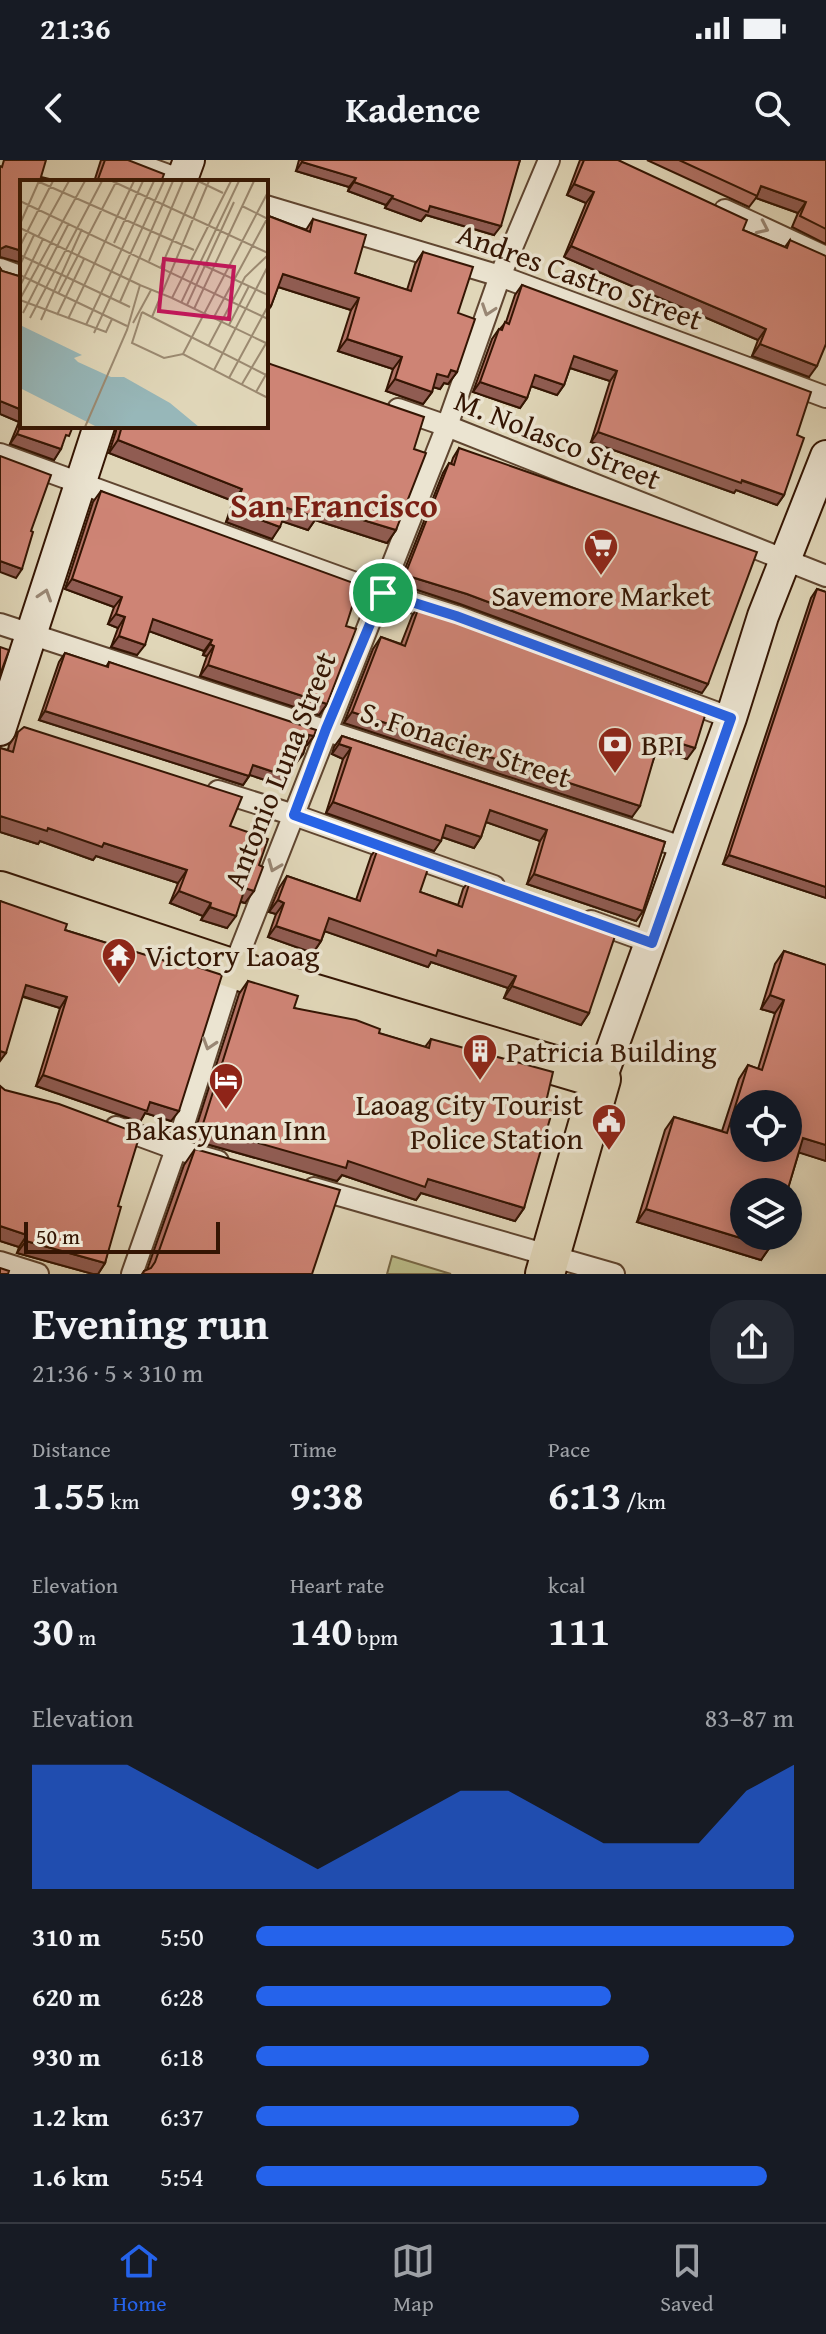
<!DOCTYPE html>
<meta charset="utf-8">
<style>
body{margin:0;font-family:"Gentium Book Plus",serif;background:#242831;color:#f1f3f6;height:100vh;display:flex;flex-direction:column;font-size:30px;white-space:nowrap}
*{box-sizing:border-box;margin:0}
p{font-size:26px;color:#9ea1a6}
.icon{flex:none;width:44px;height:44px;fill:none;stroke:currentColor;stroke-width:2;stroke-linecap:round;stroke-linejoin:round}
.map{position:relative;height:1114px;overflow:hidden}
.details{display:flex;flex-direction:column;background:#171b24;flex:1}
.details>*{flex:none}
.tools{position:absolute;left:730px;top:930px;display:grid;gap:16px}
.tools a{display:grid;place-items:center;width:72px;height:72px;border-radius:50%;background:#171b24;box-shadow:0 4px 20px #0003;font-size:40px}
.scale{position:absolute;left:24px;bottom:20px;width:196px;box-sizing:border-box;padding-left:8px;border:4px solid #341503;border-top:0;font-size:22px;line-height:28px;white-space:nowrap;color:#341503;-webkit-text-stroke:6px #ebe4d1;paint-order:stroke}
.pin{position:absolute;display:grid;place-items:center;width:68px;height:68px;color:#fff;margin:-34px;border:4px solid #fff;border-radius:50%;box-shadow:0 2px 8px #0007}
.round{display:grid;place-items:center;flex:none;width:84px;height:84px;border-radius:32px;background:#242831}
.headline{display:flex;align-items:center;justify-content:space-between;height:136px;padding:0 32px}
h1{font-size:44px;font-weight:600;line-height:60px}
.stats{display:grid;grid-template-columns:repeat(3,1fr);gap:12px;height:136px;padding:8px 32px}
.stats div{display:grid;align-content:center}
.stats b{font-size:40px;font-weight:600}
.stats small{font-size:22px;font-weight:400}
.stats p{font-size:22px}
.chart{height:224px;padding:16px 32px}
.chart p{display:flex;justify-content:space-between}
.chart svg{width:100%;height:144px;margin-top:8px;fill:#2563eb;opacity:.7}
ul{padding:0 32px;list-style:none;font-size:26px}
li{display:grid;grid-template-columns:128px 96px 1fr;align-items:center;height:60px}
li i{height:20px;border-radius:10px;background:#2563eb}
.status{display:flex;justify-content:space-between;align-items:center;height:56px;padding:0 40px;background:#171b24;direction:ltr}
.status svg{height:22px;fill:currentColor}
header{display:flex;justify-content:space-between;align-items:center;height:104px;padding:0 32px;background:#171b24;font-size:36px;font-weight:600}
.menu{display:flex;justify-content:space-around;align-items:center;height:112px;border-top:2px solid #363941;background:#171b24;font-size:22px;color:#9ea1a6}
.menu a{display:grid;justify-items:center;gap:4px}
.menu .on{color:#2563eb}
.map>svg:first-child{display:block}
</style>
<div class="status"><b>21:36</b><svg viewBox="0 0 49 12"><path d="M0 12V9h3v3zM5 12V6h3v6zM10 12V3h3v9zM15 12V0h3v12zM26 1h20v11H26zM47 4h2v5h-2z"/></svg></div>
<header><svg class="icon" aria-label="back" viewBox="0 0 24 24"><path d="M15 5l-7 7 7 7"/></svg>Kadence<svg class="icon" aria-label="search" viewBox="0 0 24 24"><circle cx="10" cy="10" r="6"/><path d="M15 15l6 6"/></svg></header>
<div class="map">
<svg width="826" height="1114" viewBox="0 0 826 1114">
<rect width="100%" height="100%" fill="#e0d6b8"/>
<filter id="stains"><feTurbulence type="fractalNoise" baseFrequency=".0025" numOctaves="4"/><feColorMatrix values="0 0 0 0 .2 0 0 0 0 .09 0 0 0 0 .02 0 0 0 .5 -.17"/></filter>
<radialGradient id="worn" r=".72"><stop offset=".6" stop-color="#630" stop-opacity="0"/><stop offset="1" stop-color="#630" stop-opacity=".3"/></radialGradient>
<polygon fill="#babc89" stroke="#776846" stroke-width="2" points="392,1096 451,1114 387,1114"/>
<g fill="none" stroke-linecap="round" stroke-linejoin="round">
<g stroke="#5f4530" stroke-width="24">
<g id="street">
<polyline points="127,0 187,22"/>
<polyline points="266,46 500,116 826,237"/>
<polyline points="725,50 826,97"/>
<polyline points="0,109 22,117"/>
<polyline points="398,249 447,266 826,416"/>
<polyline points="0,294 383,433 456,456 731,558"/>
<polyline points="0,464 685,688"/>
<polyline points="218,631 294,655 494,726"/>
<polyline points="591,761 652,783"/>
<polyline points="116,967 176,989 218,1001"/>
<polyline points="314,1028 614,1114"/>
<polyline points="0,1102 38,1114"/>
<polyline points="132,1114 176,989 233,809 447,266 500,116 549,0"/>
</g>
</g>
<g stroke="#341503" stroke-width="34">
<g id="secondary">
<polyline points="181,22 189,0"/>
<polyline points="0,570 99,266"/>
<polyline points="601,919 731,558 763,456 826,296"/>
</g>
</g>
<g stroke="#341503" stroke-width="42">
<polyline id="highway" points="0,731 258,817 601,919 545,1114"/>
</g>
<use href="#street" stroke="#ebe4d1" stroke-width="20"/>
<use href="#secondary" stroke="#ebe4d1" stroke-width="30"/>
<use href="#highway" stroke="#e0d6b8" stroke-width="38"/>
</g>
<g fill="#b17265" stroke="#341503" stroke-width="2">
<polygon points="101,0 128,0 161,22 94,22"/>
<polygon points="299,0 520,0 494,75 426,55 421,61 385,48 386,45 348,31 349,27 296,11"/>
<polygon points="580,0 618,0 743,70 785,87 790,80 809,217 752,196 758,180 564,97 586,43 567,35"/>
<polygon points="647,0 826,0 826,84 792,67 798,53 756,38 749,47"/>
<polygon points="266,55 306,70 313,59 355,113 407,130 415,104 423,92 458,153 457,212 448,224 444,223 440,229 433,227 432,232 423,244 386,231 393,209 338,191 351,150 278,127 271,146 266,154"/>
<polygon points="0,108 2,111 22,117 22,266 62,286 54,300 10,284 19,262 0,254"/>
<polygon points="522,125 797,275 784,335 777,345 736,330 734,333 591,282 610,221 570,208 564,225 557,235 531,226 527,238 520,248 473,232 492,179 499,169 500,169 506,162 515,135"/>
<polygon points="270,204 414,289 396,370 387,383 315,360 308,370 282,361 272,379 226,362 233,341 109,293 116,271 116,266 266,266"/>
<polygon points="459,288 702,533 460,444 399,424 443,313 449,303 451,304 453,298"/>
<polygon points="101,331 346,466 327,544 319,555 200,516 207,496 203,495 204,491 149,471 137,495 111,487 118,468 108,464 114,447 65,429 93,342"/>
<polygon points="817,429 826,432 826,738 723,704 811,438"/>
<polygon points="420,444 687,599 657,590 632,657 344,563 373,489 381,477 401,484 412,456"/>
<polygon points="65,493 106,507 109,502 314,576 307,585 306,585 303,594 296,603 291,601 280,625 250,615 243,625 39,560 59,502"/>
<polygon points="18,572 230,666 245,743 240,742 227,768 201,760 203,756 170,743 178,723 96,696 93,700 40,681 38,684 0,672 0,588 8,590 9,585"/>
<polygon points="342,576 665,682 643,751 636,761 527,724 540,681 486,662 481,677 474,688 442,677 434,691 326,653 343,599 332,594 334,587"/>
<polygon points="379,685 420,732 458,745 463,729 471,718 589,853 581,865 504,838 508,828 431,802 428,807 325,771 321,781 313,793 268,777 276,754 269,752 279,728 287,716 356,740 371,696"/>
<polygon points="0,741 65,770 176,805 179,801 171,961 145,953 140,962 36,926 60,848 23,837"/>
<polygon points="784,791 826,805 826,1001 799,992 770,1087 761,1100 637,1062 665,970 674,957 722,971 739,919 748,905 758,909 775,853 761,849 775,804"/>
<polygon points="248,821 294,848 425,887 431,879 546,942 524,1048 515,1061 421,1033 416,1040 342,1015 337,1021 192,980 239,834"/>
<polygon points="0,926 118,1046 105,1103 98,1114 93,1114 17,1093 19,1087 0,1081"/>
<polygon points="195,989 312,1114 142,1114 144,1111 147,1110 184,1005"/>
</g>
<g fill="#905c52" stroke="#341503" stroke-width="2">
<polygon points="302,2 356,18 349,27 296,11"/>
<polygon points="354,22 393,36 386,45 348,31"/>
<polygon points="574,24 594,32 586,43 567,35"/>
<polygon points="761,26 806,42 798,53 756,38"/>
<polygon points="392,38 430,46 501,66 494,75 426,55 421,61 385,48"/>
<polygon points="6,86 22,91 22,103 0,97 0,89"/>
<polygon points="571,86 766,169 758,180 564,97"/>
<polygon points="283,114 359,138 351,150 275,126"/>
<polygon points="347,179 402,197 393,209 338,191"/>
<polygon points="760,184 817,206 809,217 752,196"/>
<polygon points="574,196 617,211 610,221 567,207"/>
<polygon points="451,210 457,212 448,224 444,223 440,229 429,226 437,214"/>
<polygon points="535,215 564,225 557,235 528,225"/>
<polygon points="395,219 432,232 423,244 386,231"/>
<polygon points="480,222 527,238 520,248 473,232"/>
<polygon points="0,241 22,250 22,257 19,262 0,254"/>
<polygon points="598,272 784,335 777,345 736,330 734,333 591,282"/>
<polygon points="17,274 61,289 54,300 10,284"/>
<polygon points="118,280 242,329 233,341 109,293"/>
<polygon points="320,347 396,370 387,383 315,360 308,370 278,360 287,348"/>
<polygon points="234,350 280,367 272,379 226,362"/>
<polygon points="0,401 22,409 16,418 0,412"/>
<polygon points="405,415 467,434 708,524 702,533 460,444 399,424"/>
<polygon points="72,419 122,437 114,447 65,429"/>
<polygon points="116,454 125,457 118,468 108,464"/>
<polygon points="153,459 212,480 204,491 146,470"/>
<polygon points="119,476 145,485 137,495 111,487"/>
<polygon points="210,484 214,486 207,496 203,495"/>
<polygon points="208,505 327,544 319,555 200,516"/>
<polygon points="45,551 249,616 243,625 39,560"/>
<polygon points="352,552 640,646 632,657 344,563"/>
<polygon points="309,575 314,576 307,585 303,584"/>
<polygon points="660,577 695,588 687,599 652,588"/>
<polygon points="339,584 351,588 343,599 332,594"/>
<polygon points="294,591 303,594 296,603 288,600"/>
<polygon points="253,605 286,616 280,625 247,614"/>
<polygon points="333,642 441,681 434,691 326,653"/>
<polygon points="490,650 547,670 540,681 483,661"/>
<polygon points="0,656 104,683 187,710 178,723 96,696 93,700 40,681 38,684 0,672"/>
<polygon points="446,665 481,677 474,688 439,676"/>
<polygon points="729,695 826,727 826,738 723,704"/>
<polygon points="534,714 643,751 636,761 527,724"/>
<polygon points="245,728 254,731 245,743 236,740"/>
<polygon points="179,731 211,743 203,756 170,743"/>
<polygon points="278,740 284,743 276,754 269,752"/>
<polygon points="210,747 236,756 227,768 201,760"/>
<polygon points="329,758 438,790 516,816 508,828 431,802 428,807 321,770"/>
<polygon points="276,766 321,781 313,793 268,777"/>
<polygon points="26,825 67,837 60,848 19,835"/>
<polygon points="512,826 589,853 581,865 504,838"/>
<polygon points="770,835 784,840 775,853 761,849"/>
<polygon points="0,891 6,893 0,901"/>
<polygon points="43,915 150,942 179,951 171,961 145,953 140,962 36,926"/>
<polygon points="202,967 428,1019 524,1048 515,1061 421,1033 416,1040 342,1015 337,1021 192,980"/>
<polygon points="803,978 826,985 826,1001 794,991"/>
<polygon points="646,1049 770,1087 761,1100 637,1062"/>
<polygon points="0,1066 27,1075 19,1087 0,1081"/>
<polygon points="26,1081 105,1103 98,1114 93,1114 17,1093"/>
</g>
<g fill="#ce8475" stroke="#341503" stroke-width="2" fill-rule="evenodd">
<polygon points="4,0 46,0 41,17 62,22 22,22 22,91 6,86 0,89 0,6 2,7"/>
<polygon points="105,0 128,0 164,14 161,22 97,22"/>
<polygon points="303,0 520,0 501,66 430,46 428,52 392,38 393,36 354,22 356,18 302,2"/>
<polygon points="584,0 618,0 747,60 743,70 787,88 790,80 826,96 826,184 817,206 760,184 766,169 571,86 594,32 574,24"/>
<polygon points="679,0 826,0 826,69 800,56 806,42 761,26 757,36"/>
<polygon points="266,55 310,72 313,59 366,75 355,113 411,131 423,92 473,107 458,153 475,159 457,212 451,210 448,217 437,214 432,232 395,219 402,197 347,179 359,138 283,114 271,146 266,143"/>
<polygon points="0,108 2,111 22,117 22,250 0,241"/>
<polygon points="522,125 811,232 797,275 804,278 784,335 742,320 741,323 598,272 617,211 574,196 564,225 535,215 527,238 480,222 499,169 502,170 505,162 509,164"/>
<polygon points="266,199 270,204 424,257 414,289 426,293 396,370 320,347 316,357 287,348 280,367 234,350 242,329 118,280 122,266 266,266"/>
<polygon points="22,262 22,266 73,266 69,276 66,275 61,289 17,274"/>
<polygon points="459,288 757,392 708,524 467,434 405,415 449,303 454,305"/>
<polygon points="0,296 51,315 31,371 33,372 22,409 0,401"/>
<polygon points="101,331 359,425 346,466 356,469 327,544 208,505 214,486 210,484 212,480 153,459 145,485 119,476 125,457 116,454 122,437 72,419"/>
<polygon points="817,429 826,432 826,727 729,695"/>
<polygon points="420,444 707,549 695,588 660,577 640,646 352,552 381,477 405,486"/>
<polygon points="0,487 9,490 0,515"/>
<polygon points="65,493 108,507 109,502 316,570 314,576 309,575 303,594 294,591 286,616 253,605 249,616 45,551"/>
<polygon points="24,567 242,637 230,666 268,679 259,705 263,707 254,731 245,728 236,756 210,747 211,743 179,731 187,710 104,683 102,687 48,668 47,671 0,656 0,588 13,592 18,572"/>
<polygon points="342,576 665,682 643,751 534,714 547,670 490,650 481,677 446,665 441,681 333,642 351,588 339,584"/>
<polygon points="379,685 430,703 420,732 462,747 471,718 617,770 589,853 512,826 516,816 438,790 436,796 329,758 321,781 276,766 284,743 278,740 287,716 360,741"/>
<polygon points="0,741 67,764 65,770 178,805 179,801 222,815 179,951 150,942 147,951 43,915 67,837 26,825 6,893 0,891"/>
<path d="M784,791L826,805V985L803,978L787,1032H744V1076H773L770,1087L646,1049L674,957L727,973L748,905L762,910L784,840L770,835ZM744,944H788V988H744Z"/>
<polygon points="248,821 298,836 294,848 356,860 380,869 379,873 429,888 431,879 553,912 546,942 554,945 524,1048 428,1019 425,1027 348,1001 346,1008 202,967"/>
<polygon points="0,926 5,930 59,944 140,974 118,1046 121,1047 105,1103 26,1081 27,1075 0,1066"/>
<polygon points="195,989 340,1030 312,1114 143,1114 144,1111 151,1108 155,1102"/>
<polygon points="0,1108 9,1111 8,1114 0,1114"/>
</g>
<defs><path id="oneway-chevron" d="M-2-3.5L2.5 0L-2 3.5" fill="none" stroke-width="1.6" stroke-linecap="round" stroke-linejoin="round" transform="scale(2)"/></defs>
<g stroke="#998774">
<use href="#oneway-chevron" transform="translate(763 68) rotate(25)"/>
<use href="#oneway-chevron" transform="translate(488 150) rotate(109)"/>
<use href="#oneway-chevron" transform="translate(45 435) rotate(-72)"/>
<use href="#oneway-chevron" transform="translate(274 706) rotate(112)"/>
<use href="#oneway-chevron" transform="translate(209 884) rotate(108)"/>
</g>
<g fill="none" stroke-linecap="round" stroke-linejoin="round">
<g stroke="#fff" stroke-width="16">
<polygon id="route" points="383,433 456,456 731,558 652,783 294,655 326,569"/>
</g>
<use href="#route" stroke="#2563eb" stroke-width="10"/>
</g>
<defs>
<g id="supermarket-pin" transform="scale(1.8)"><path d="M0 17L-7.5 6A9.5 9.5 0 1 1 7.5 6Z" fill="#8f2418" stroke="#ebe4d1"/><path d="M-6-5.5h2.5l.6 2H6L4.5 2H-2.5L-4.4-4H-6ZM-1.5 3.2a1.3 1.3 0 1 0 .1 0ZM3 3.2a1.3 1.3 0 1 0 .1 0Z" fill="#fff"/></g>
<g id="bank-pin" transform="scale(1.8)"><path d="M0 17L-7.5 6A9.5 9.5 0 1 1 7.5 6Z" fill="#8f2418" stroke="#ebe4d1"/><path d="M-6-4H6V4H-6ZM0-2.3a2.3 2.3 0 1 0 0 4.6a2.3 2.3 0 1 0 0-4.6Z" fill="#fff"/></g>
<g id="temple-pin" transform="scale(1.8)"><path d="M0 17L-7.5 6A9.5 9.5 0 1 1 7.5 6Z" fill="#8f2418" stroke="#ebe4d1"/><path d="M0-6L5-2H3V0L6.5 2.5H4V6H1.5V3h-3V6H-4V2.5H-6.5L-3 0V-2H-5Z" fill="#fff"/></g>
<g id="building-pin" transform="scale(1.8)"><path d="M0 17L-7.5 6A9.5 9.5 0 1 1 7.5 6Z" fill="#8f2418" stroke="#ebe4d1"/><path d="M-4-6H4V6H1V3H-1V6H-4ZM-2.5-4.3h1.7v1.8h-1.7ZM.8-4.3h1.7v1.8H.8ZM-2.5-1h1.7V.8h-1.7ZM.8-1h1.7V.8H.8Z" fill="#fff"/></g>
<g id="hotel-pin" transform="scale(1.8)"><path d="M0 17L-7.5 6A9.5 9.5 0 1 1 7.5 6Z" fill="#8f2418" stroke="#ebe4d1"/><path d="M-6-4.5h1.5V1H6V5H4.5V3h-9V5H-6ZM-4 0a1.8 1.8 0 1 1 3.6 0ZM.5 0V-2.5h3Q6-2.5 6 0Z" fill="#fff"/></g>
<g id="civic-pin" transform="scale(1.8)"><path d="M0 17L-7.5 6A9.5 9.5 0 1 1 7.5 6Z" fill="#8f2418" stroke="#ebe4d1"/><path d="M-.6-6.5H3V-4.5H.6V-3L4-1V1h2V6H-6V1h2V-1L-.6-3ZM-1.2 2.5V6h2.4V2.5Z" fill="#fff"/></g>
</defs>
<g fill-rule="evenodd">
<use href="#supermarket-pin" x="601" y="386"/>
<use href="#bank-pin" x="615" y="584"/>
<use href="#temple-pin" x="119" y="795"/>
<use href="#building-pin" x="480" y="891"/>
<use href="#hotel-pin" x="226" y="920"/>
<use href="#civic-pin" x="609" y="961"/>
</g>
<g text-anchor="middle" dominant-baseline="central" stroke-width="7" stroke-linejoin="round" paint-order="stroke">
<g font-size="30" fill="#341503" stroke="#ebe4d1">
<text transform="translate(580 116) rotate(20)">Andres Castro Street</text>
<text transform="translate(558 279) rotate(22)">M. Nolasco Street</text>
<text transform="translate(466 584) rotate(18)">S. Fonacier Street</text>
<text transform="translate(279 610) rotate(-68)">Antonio Luna Street</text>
</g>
<g font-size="30" fill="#341503" stroke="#ebe4d1" text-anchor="start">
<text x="601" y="435" text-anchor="middle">Savemore Market</text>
<text x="641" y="584">BPI</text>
<text x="145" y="795">Victory Laoag</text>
<text x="506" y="891">Patricia Building</text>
<text x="583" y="944" text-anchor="end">Laoag City Tourist<tspan x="583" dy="34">Police Station</tspan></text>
<text x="226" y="969" text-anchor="middle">Bakasyunan Inn</text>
</g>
<g font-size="34" font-weight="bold" fill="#7a1f14" stroke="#ebe4d1">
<text x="334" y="344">San Francisco</text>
</g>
</g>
<g transform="translate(20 20)">
<rect width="248" height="248" fill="#e0d6b8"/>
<path d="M0,145L62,175L54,178L58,182L91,197H104L150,223L179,247H77L0,208Z" fill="#97b7b9"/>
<path fill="none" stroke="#9b8970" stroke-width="2" d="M17,1L174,70M92,1L248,73M178,1L203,13M0,21L248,139M222,26L248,39M0,44L19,1M0,48L120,105M18,57L49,1M94,63L123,1M0,66L33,1M0,75L110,127M129,81L163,1M0,85L14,55M183,85L248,115M141,87L179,1M0,95L107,146M0,106L23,59M38,114L96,2M152,118L248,164M0,119L65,1M0,120L86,152L92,139M100,122L153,1M161,123L219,1M167,125L214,22M174,129L234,1M122,132L112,163L144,178L163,174L248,218M122,132L248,196M3,133L49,43M37,135L64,79M132,137L189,1M194,137L248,37M10,138L82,1M48,139L114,1M21,140L62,49M113,143L131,110M66,145L134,1M209,145L229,106M74,153L144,1M189,165L225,97L248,75M163,174L248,12M194,190L248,86M209,198L248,126M222,204L248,160M236,212L248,191M65,247L107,150L120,105L152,118L211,1"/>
<path fill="#c2185b" fill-opacity="0.15" stroke="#c2185b" stroke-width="4" d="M144,79L214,87L209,139L139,131Z"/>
<rect width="248" height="248" fill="none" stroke="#341503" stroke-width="4"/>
</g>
<rect width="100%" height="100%" filter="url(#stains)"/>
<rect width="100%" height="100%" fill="url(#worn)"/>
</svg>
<div class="tools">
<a><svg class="icon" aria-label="locate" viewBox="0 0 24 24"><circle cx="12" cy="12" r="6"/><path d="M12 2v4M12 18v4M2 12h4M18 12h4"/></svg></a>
<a><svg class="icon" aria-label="layers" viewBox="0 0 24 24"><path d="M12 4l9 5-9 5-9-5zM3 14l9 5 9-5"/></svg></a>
</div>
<div class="scale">50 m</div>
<div class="pin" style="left:383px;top:433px;background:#1e9e55"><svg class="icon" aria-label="arrive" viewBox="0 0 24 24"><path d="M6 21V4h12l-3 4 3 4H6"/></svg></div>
</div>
<section class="details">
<div class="headline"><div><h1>Evening run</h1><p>21:36 · 5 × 310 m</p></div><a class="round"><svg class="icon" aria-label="share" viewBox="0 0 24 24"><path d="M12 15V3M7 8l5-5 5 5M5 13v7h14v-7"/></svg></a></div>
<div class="stats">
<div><p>Distance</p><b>1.55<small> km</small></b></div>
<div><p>Time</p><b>9:38</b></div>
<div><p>Pace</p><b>6:13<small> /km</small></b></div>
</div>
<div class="stats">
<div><p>Elevation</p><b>30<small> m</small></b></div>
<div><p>Heart rate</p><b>140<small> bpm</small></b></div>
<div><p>kcal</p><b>111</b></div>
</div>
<div class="chart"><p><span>Elevation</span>83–87 m</p>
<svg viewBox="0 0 160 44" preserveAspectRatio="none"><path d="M0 44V6L10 6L20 6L30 14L40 22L50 30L60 38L70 30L80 22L90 14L100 14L110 22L120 30L130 30L140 30L150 14L160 6V44z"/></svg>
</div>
<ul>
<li><b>310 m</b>5:50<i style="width:100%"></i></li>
<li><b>620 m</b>6:28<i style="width:66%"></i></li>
<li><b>930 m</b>6:18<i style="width:73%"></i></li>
<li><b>1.2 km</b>6:37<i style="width:60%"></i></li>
<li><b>1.6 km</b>5:54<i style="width:95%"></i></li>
</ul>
</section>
<nav class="menu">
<a class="on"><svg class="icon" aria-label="home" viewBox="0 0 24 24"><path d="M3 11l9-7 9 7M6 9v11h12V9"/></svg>Home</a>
<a><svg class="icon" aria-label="map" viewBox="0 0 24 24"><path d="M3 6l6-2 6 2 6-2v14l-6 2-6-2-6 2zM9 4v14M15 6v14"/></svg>Map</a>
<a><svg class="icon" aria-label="saved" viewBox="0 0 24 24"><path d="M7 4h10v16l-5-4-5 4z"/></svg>Saved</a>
</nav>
